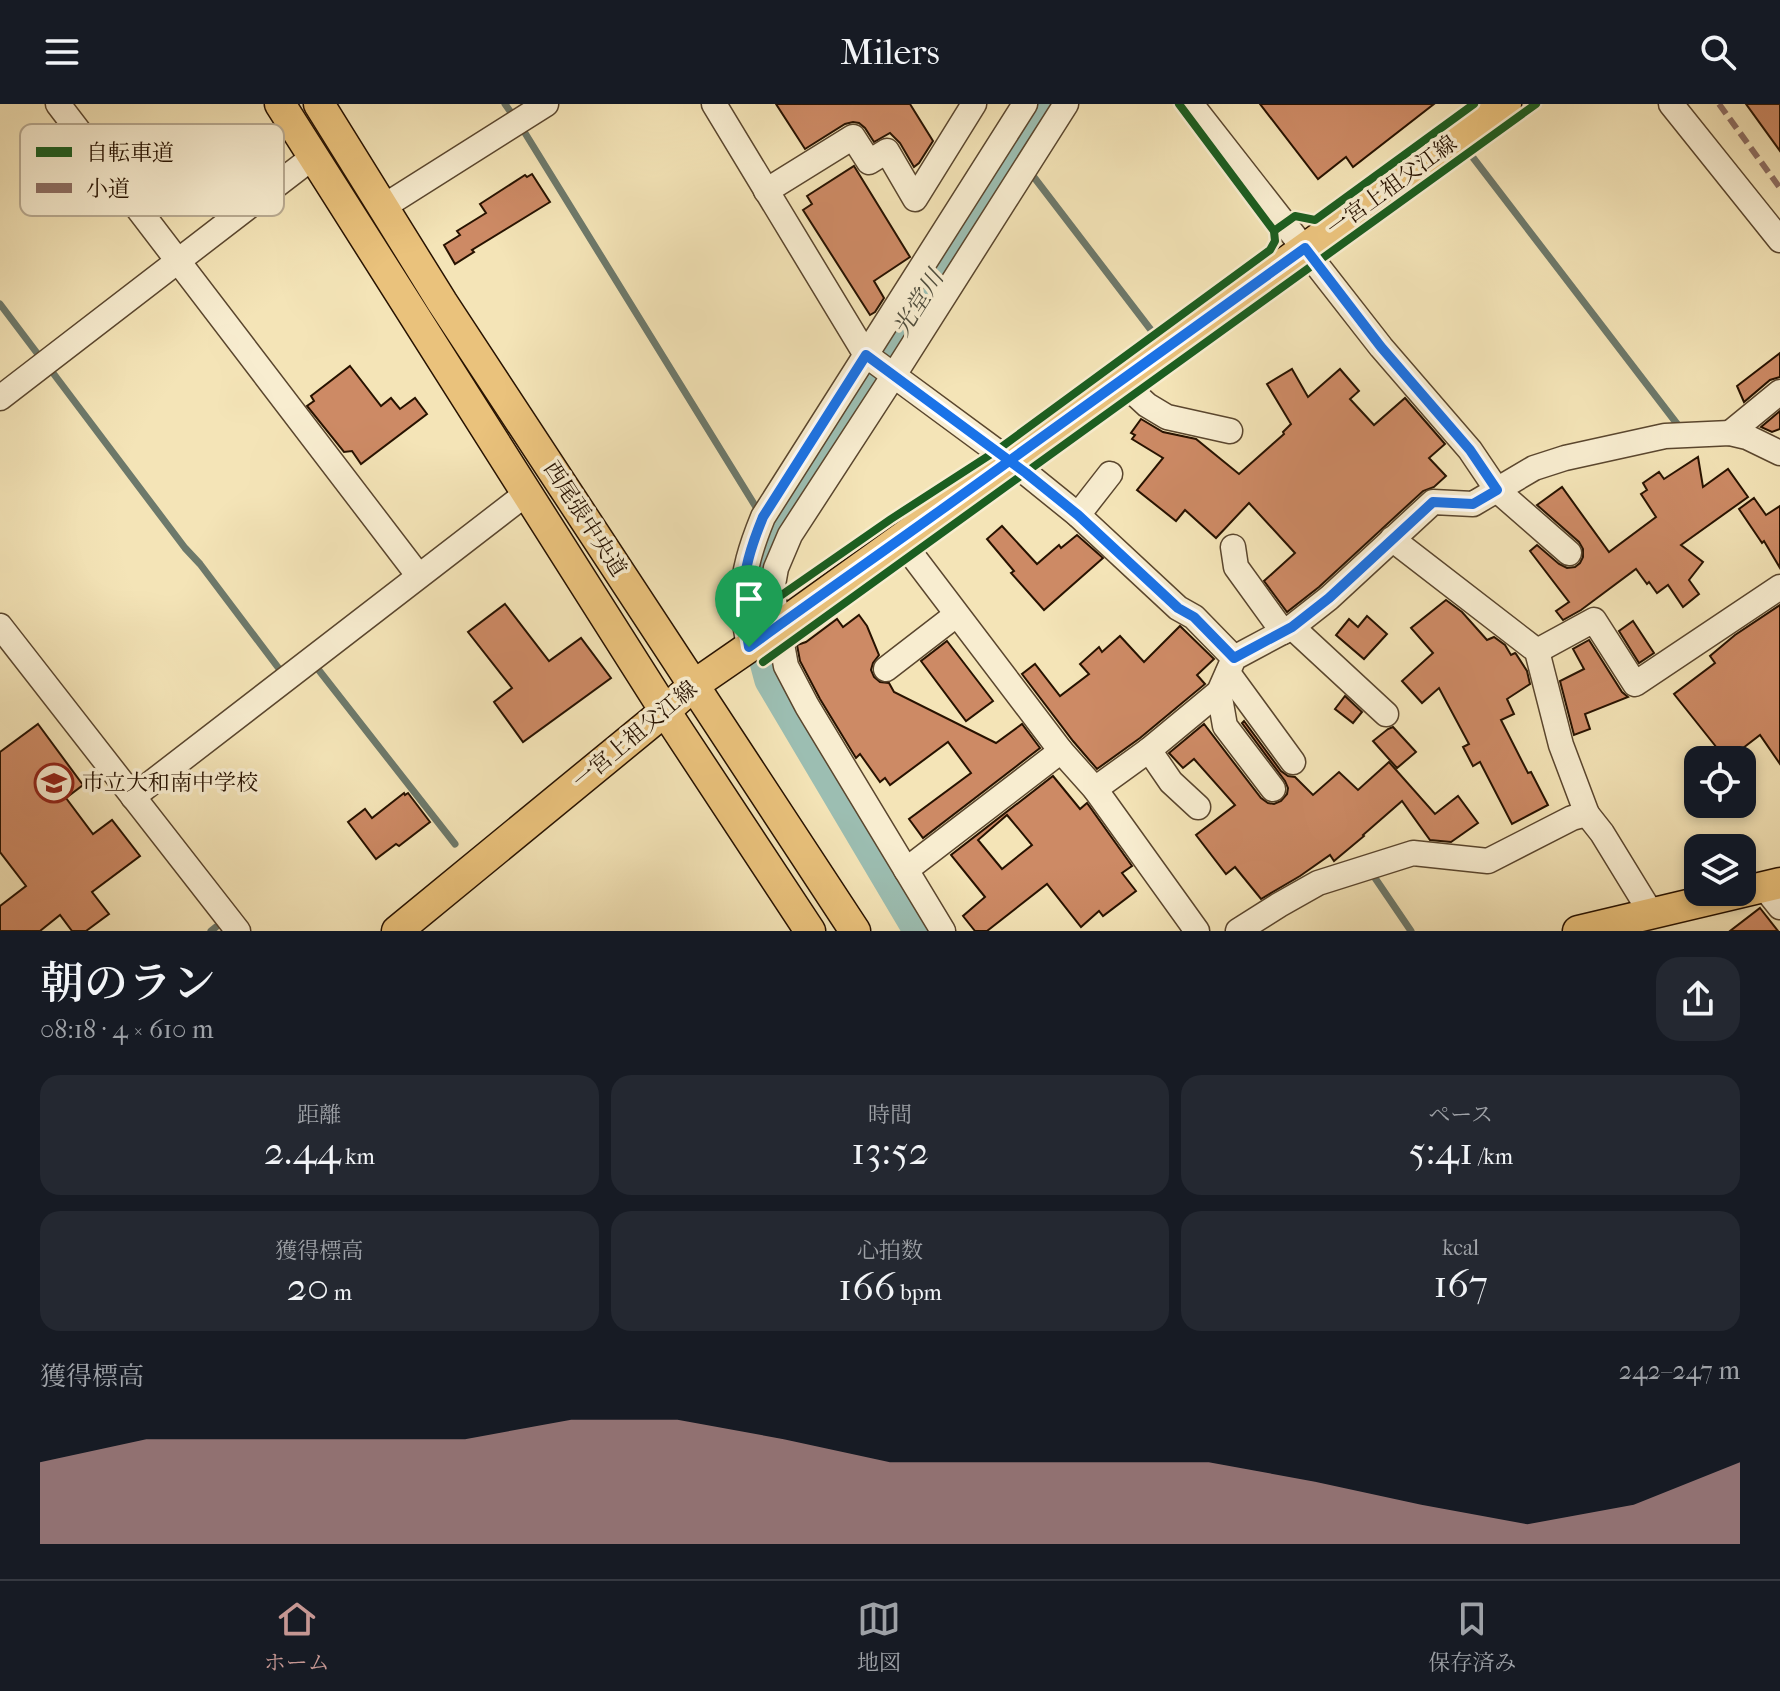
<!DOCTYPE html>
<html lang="ja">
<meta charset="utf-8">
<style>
body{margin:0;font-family:"IM FELL French Canon","Noto Serif JP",serif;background:#242831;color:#f1f3f6;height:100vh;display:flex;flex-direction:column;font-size:30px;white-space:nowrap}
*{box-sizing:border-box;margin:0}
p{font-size:26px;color:#9ea1a6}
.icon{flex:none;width:44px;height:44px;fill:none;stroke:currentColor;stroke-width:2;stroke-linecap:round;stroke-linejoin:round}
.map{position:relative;height:827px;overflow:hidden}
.sheet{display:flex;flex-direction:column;background:#171b24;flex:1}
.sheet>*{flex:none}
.buttons{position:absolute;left:1684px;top:642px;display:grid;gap:16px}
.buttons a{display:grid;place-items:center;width:72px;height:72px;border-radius:16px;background:#171b24;box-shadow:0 4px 12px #0003;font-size:40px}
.pin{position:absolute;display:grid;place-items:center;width:68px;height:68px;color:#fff;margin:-82px -34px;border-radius:50% 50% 50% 0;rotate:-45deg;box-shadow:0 0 8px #0007}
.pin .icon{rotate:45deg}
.round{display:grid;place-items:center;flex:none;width:84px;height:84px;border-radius:24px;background:#242831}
.head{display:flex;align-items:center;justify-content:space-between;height:136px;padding:0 40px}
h1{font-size:44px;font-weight:600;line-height:60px}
.figures{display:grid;grid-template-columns:repeat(3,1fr);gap:12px;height:136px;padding:8px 40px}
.figures div{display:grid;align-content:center;border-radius:20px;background:#242831;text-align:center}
.figures b{font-size:40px;font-weight:600}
.figures small{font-size:22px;font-weight:400}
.figures p{font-size:22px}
.chart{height:224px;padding:16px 40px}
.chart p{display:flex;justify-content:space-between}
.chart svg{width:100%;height:144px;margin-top:8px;fill:#c59692;opacity:.7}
header{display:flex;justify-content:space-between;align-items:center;height:104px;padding:0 40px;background:#171b24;font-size:36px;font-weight:600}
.tab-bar{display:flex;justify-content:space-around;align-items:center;height:112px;border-top:2px solid #363941;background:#171b24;font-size:22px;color:#9ea1a6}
.tab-bar a{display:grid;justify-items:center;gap:4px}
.tab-bar .active{color:#c59692}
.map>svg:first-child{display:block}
</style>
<header><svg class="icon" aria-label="menu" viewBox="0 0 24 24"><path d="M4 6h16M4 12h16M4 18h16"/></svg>Milers<svg class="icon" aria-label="search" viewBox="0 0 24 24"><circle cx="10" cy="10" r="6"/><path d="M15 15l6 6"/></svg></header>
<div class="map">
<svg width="1780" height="827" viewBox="0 0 1780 827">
<rect width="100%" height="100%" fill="#f4e4b7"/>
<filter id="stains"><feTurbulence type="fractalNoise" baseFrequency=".0025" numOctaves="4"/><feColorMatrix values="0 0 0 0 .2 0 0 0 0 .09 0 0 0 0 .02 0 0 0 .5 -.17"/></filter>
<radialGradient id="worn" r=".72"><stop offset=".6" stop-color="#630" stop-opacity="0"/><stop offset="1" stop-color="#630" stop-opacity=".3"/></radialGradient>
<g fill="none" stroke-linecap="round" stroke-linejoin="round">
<g stroke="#6d796b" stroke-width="7">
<polyline points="505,0 512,10"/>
<polyline points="525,29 759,408"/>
<polyline points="1471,51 1681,325"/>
<polyline points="1030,68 1151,226"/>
<polyline points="0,200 40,253"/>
<polyline points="50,265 185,444 200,460 280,566"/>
<polyline points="314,560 455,740"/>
<polyline points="1375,774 1411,827"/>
<polyline points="211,827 216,823"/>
</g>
<polyline stroke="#9cbeb2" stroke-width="42" points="925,827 775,574 761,522 760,465 779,422 903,228 1042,0"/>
</g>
<g fill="#cd8a65" stroke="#271200" stroke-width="2" fill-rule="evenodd">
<polygon points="776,0 910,0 933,37 919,59 914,63 900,39 890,29 874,38 865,24 859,19 853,18 845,20 805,45"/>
<polygon points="1260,0 1434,0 1353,63 1346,53 1318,75"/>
<polygon points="1746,0 1780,0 1780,47"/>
<polygon points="854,62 910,153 874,177 884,194 875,208 870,211 803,106 812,100 807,92"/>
<polygon points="532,70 550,98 472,146 474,148 455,160 444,141 460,131 457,127 486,109 480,100 525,71 527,73"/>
<polygon points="1780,249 1780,273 1770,276 1744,298 1737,282"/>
<polygon points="350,262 381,302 391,294 400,305 415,294 427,310 361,360 352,347 344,348 307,302 314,297 311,292"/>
<polygon points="1292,265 1308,293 1340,265 1359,287 1350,295 1374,321 1405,294 1445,340 1429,354 1446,372 1434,383 1423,387 1319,483 1287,508 1264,477 1295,449 1249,399 1216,434 1185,406 1176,417 1137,386 1163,354 1132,335 1135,331 1131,329 1141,315 1163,328 1196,335 1239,370 1284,330 1283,328 1291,320 1267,280"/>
<polygon points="1780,307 1780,325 1772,328 1761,323"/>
<polygon points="1698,353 1703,383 1728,365 1748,393 1681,441 1703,458 1689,476 1699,490 1683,503 1668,481 1657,489 1649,478 1647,480 1636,465 1581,506 1563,516 1556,507 1569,498 1530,447 1537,441 1559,460 1567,464 1575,463 1580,459 1583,453 1583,445 1579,438 1537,401 1562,383 1609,448 1656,413 1641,390 1647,386 1643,379 1659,368 1664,375"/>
<polygon points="1754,394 1766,411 1780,402 1780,464 1764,437 1762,439 1739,405"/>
<polygon points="1002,422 1037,460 1059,441 1061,444 1077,431 1103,454 1044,506 1011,469 1014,467 987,435"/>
<polygon points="1446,496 1462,508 1487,536 1494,533 1505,541 1511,551 1515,549 1516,550 1527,567 1530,580 1507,595 1514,610 1501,616 1528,669 1531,668 1548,701 1512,720 1480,658 1473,662 1463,643 1469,640 1439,584 1422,599 1402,577 1433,549 1411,524"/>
<polygon points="505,500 549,557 581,534 611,574 523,638 494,598 512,584 468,528"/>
<polygon points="1780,501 1780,660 1760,631 1734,651 1732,649 1725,654 1674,590 1715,559 1710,552 1735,531"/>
<polygon points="859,511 867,522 879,551 873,559 871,566 874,573 880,578 889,579 894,588 996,639 1022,620 1040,644 923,734 909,715 971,669 948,638 890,681 885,674 880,678 860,650 856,654 820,595 800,557 797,541 806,538 837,515 843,523"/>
<polygon points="1367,512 1387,530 1364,555 1336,531 1349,515 1358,523"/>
<polygon points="1633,517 1654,549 1639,559 1619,527"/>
<polygon points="1180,522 1214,555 1197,571 1205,580 1140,634 1097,665 1073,637 1022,570 1035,560 1060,592 1089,570 1080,560 1099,543 1102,548 1120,532 1144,558"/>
<polygon points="1589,536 1622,588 1628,593 1585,610 1590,625 1574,631 1560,577 1584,565 1573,545"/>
<polygon points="947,537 993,597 966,617 921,557"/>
<polygon points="1345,592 1362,608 1353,619 1335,605"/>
<polygon points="1244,617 1281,667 1288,672 1295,673 1313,691 1339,668 1358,686 1389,658 1435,710 1458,692 1478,719 1451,738 1430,736 1402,697 1363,731 1364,732 1334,757 1330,751 1300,772 1261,795 1235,763 1226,770 1196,731 1235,701 1194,655 1183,664 1169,649 1204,620 1261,694 1268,699 1274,700 1281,697 1287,690 1288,684 1285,677 1242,619"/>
<polygon points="38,620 83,681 66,694 93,730 112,716 140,752 92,788 109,810 86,827 72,827 60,811 40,827 0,827 0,802 26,782 0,748 0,648"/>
<polygon points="1393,623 1416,648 1397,664 1373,637 1388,625"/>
<path d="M1053,672L1080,705L1087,699L1132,762L1122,769L1136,787L1103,812L1099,807L1081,823L1047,780L987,827H975L963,812L985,793L951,751ZM1007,711L1032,741L1002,765L978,736Z"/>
<polygon points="404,689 405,691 408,689 430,718 399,742 396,740 376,755 348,718 365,705 372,714"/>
<polygon points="1760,804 1778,827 1730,827"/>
</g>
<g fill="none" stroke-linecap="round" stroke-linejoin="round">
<g stroke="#5a462e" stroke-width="27">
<g id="minor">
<polyline points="58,0 418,471"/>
<polyline points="714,0 866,251 1026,369 1078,411 1178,504 1194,513 1234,554"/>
<polyline points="1191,0 1381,243 1470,346 1497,386 1569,449"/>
<polyline points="1671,0 1780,136"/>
<polyline points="766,87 853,33 869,58 887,47 915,95 974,0"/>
<polyline points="383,103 546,0"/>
<polyline points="1121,277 1147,301 1167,313 1230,327"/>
<polyline points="0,294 313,53"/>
<polyline points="1730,329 1780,288"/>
<polyline points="1078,411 1110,370"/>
<polyline points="900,435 1061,647 1095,685 1197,827"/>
<polyline points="1392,435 1537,547 1561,641 1587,710"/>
<polyline points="1233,443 1236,463 1283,528"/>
<polyline points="0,522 238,827"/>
<polyline points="1292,523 1386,610"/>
<path d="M749,543C747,529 743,514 743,499C742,469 752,440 763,413L1025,0"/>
<polyline points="1537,547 1594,516 1635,580 1780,483"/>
<polyline points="886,565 956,511"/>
<polyline points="1228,569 1293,658"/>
<polyline points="1219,588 1225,622 1273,685"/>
<polyline points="1149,646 1171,678 1198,703"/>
<polyline points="1095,685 1149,646 1219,588 1234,554 1292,523 1329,494 1433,398 1473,400 1534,364 1565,354 1665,332 1730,329 1747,333 1780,349"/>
<polyline points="133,693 527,389"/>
<polyline points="906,766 1061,647"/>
<polyline points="1764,783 1780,803"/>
<polyline points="943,827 807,602 786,562 772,486 776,464 790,431 894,271 1066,0"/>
<polyline points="1238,827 1279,801 1318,779 1413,749 1488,757 1572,714 1587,710 1602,729 1651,809"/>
</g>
</g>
<g stroke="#271200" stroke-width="33">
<g id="major">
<polyline points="280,0 665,607 810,827"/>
<polyline points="319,0 442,198 855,827"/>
<polyline points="397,827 665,607 694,581 778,523 1506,0"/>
<polyline points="1578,827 1780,779"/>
</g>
</g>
<use href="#minor" stroke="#f8edd0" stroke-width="24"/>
<use href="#major" stroke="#eac27c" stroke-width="30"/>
<polyline stroke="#8d6e63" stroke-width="6" stroke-dasharray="12 6" stroke-linecap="butt" points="1719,0 1780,84"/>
<g stroke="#f8edd0" stroke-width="13">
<g id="cycleway">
<polyline points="1274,127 1295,112 1315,116 1474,0"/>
<polyline points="757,508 891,415 996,347 1270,146 1275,137 1274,127 1179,0"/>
<polyline points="763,558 1536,0"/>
</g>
</g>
<use href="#cycleway" stroke="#1b5e20" stroke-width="8"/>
</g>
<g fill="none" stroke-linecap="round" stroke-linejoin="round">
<g stroke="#fff" stroke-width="16">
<path id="route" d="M749,543C747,529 743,514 743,499C742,469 752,440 763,413L866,251L1026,369L1078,411L1178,504L1194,513L1234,554L1292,523L1329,494L1433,398L1473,400L1497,386L1470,346L1381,243L1305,144C1184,231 1063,319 941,406C877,452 812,497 749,543"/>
</g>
<use href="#route" stroke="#1a73e8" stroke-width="10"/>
</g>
<defs>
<g id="school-ring" transform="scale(2)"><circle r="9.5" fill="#f8edd0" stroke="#8f2418" stroke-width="1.5"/><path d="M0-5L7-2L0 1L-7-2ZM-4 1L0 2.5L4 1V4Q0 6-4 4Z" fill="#8f2418"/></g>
</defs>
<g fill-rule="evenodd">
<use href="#school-ring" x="54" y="679"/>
</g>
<g text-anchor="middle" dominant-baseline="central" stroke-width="7" stroke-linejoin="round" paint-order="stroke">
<g font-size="22" fill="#271200" stroke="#f8edd0">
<text transform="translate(1392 82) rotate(-36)">一宮上祖父江線</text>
<text transform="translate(585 415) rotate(57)">西尾張中央道</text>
<text transform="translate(635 631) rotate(-40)">一宮上祖父江線</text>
</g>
<g font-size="22" fill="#271200" stroke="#f8edd0" text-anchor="start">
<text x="82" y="679">市立大和南中学校</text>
</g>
<g font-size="24" font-style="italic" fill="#504e3e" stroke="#f8edd0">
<text transform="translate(918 199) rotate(-58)">光堂川</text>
</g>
</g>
<rect x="20" y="20" width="264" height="92" rx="12" fill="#f8edd0" stroke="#b9ab92" stroke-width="2"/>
<rect x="36" y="43" width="36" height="10" fill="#1b5e20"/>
<rect x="36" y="79" width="36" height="10" fill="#8d6e63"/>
<g font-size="22" fill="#271200">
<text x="86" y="56">自転車道</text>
<text x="86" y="92">小道</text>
</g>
<rect width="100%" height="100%" filter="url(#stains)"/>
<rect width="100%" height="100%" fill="url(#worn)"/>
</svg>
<div class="buttons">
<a><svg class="icon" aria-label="locate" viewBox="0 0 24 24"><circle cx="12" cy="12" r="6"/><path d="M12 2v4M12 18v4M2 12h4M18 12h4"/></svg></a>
<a><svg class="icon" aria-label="layers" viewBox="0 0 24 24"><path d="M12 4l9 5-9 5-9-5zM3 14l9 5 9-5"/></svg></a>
</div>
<div class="pin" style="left:749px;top:543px;background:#1e9e55"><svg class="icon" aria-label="arrive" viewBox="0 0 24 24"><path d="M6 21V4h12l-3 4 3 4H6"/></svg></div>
</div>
<section class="sheet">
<div class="head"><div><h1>朝のラン</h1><p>08:18 · 4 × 610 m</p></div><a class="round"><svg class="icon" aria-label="share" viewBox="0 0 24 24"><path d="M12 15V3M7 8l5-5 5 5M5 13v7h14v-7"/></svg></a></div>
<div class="figures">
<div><p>距離</p><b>2.44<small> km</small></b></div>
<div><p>時間</p><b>13:52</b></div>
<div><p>ペース</p><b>5:41<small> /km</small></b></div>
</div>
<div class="figures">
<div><p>獲得標高</p><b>20<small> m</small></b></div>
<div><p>心拍数</p><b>166<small> bpm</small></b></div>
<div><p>kcal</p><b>167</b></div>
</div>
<div class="chart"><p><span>獲得標高</span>242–247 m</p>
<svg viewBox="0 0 160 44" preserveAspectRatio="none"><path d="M0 44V19L10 12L20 12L30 12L40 12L50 6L60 6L70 12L80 19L90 19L100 19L110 19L120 25L130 32L140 38L150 32L160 19V44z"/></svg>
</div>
</section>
<nav class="tab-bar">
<a class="active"><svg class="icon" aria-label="home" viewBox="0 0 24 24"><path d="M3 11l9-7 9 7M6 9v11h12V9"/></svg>ホーム</a>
<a><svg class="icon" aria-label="map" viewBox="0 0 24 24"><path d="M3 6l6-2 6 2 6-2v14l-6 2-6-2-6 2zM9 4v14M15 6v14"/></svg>地図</a>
<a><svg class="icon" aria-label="saved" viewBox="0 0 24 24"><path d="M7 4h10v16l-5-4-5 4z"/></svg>保存済み</a>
</nav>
